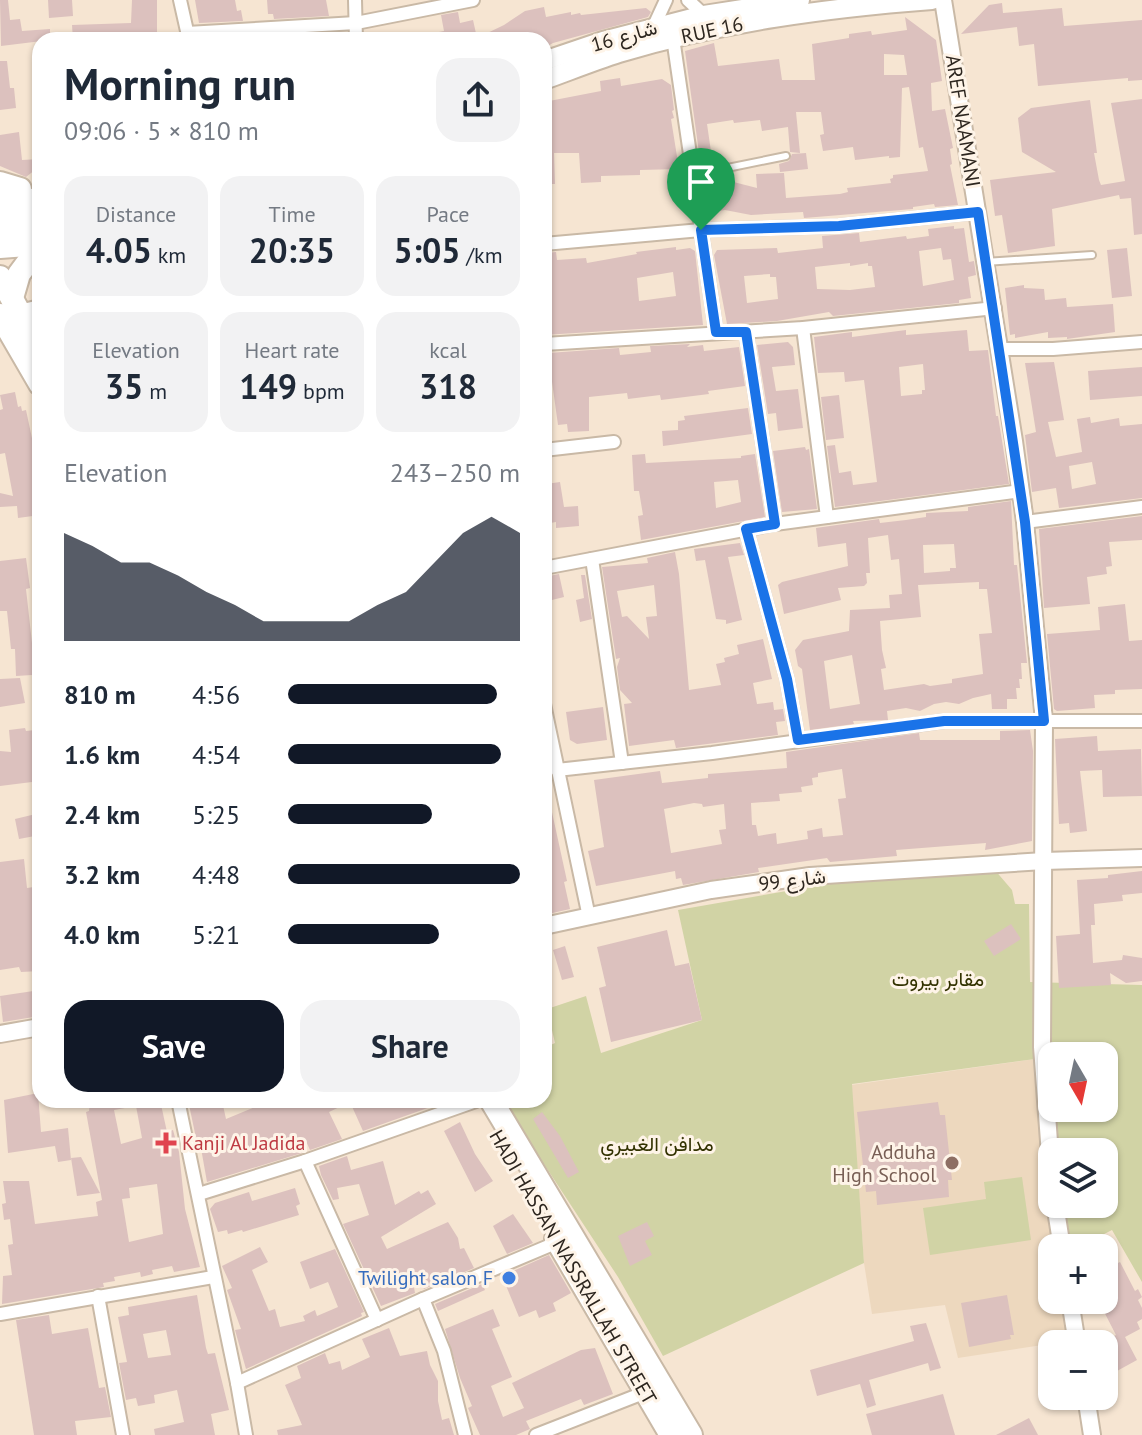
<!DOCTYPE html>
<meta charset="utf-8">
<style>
body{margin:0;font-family:"PT Sans",Vazirmatn,sans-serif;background:#f2f2f3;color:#1f2937;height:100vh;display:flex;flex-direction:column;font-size:30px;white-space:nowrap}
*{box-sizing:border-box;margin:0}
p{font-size:26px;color:#747a83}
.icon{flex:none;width:44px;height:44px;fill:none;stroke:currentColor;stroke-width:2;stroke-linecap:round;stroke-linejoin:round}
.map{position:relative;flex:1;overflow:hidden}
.side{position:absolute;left:32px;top:32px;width:520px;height:1076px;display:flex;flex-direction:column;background:#fff;border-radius:24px;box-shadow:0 2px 6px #0004}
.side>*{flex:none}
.needle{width:52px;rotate:171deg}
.fabs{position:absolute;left:1038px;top:1042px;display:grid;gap:16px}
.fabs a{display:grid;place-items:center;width:80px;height:80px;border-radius:16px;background:#fff;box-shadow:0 2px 6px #0004;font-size:40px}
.pin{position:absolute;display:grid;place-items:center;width:68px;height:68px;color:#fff;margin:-82px -34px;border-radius:50% 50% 50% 0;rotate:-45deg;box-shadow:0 0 8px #0007}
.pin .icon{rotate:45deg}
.round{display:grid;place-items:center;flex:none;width:84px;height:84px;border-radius:24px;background:#f2f2f3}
.overview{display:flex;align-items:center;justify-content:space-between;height:136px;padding:0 32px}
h1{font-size:44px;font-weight:800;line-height:60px}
.stats{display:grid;grid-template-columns:repeat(3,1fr);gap:12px;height:136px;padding:8px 32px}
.stats div{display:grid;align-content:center;border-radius:20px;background:#f2f2f3;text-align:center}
.stats b{font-size:34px;font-weight:800}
.stats small{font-size:22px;font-weight:400}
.stats p{font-size:22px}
.chart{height:224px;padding:16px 32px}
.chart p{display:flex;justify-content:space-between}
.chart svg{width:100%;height:144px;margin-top:8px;fill:#111827;opacity:.7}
.button{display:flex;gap:16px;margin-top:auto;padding:16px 32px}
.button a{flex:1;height:92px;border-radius:24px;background:#111827;color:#fff;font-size:32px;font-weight:800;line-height:92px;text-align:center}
.button a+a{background:#f2f2f3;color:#1f2937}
ul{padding:0 32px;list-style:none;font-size:26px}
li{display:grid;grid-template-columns:128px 96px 1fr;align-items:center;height:60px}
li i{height:20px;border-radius:10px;background:#111827}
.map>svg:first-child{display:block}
</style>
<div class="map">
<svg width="1142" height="1435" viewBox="0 0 1142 1435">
<rect width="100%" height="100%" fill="#f6e5d2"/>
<polygon fill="#edd8be" points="1035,1059 1055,1242 1056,1248 1052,1248 1052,1300 1063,1300 1069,1341 958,1358 945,1305 872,1314 864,1263 851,1085"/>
<g fill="#d1d3a5" fill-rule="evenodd">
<path d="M994,869L1012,890L1015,904H1029L1030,982L1142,985V1282L1112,1230L1077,1248H1056L1035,1059L852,1084L864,1263L663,1356L618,1277L502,1100H544V1048L555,1043L547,1009L586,996L601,1053L702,1020L678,910L833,883ZM1052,1056H1104V1108H1052ZM1052,1152H1104V1204H1052Z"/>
<polygon points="1022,1177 1031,1240 930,1255 923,1208 986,1199 984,1182"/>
</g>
<g fill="#dcc1be" fill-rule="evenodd">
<polygon points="0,0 8,0 10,20 20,19 22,31 50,29 50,40 1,46"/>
<polygon points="48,0 72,0 73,16 49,18"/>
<polygon points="132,0 157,0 157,40 73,40 72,25 131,23"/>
<polygon points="195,0 235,0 237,11 241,10 243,21 199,23"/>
<polygon points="267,0 326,0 329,16 274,19 273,14 268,14"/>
<polygon points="1002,3 1003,13 1062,8 1064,26 1142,20 1142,80 1128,81 1128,78 1038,86 1034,44 1019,46 1017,27 961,34 989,5"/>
<polygon points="544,7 546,17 571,12 571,15 580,13 581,15 646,8 651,12 648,17 553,43 544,48 544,40 439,40 439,32 444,31 441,15 458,12 460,23 473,20 477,38 504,25 525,11"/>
<path d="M905,17L936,40L942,81L931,83L932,111L945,109L953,148L950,149L952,164L950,165L958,205L935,207L934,204L913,207V209L804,218L803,212L751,215L725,210L713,212L709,209L703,179L714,177L757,188L756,174L784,173L786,198L840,194L848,192L847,188L891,183L890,179L893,178V175L928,171L923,147L919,148L909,87L902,88L900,157L889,158V156L855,160L853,147L823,151L820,135L824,134L821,112H796L800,153L790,152L788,127L762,131L760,120L734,123L733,120L707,124L713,165L701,167L685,51L714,43L718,66L779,59L782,80H815L812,44L849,38V34L871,31L872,35L907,30ZM884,54L904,55L907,75H884Z"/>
<polygon points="0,61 7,61 10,88 14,88 16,108 0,110"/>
<polygon points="620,78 621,86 662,79 671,85 674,110 672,111 674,118 671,119 679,169 640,170 640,175 601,176 601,182 581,183 579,153 554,153 555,184 544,184 544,102 601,91 600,81"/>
<polygon points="1142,99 1142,234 1134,235 1131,198 1120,199 1119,195 1052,209 1055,246 1008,253 1002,215 995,216 990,180 1056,172 1022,152 1018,118 1031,108 1090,100 1097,153 1094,153 1099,180 1101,185 1125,181 1111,103"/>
<polygon points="19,132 22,160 40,159 40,166 26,177 0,166 0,135"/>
<polygon points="806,153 808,169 780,172 779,164 789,161 792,154"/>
<path d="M954,226V229L964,228L969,262L974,261L976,275L968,277L971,298L959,300V303L833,316L829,312L777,321L727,324L714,255L717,250L777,248L778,253L823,248L822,236L859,233L860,242L906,236L907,239L929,236L928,229ZM941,248L943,260L951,259L954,280L923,286L919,251ZM850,263V266L868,263V266H872L875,287L850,290L817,289L815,267ZM770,274V277H776L778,299L747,303L744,276Z"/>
<path d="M676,247V250L690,248L695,251L703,325L544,335V253L556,252L557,260L586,258L587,263L637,254L636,252ZM673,272L676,296L639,301L637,278Z"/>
<polygon points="1127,248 1132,296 1112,298 1107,250"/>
<polygon points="1024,285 1024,288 1044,289 1045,300 1066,298 1067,307 1113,304 1115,332 1067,339 1067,337 1048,338 1048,332 1015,338 1015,334 1010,335 1005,288"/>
<path d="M906,330V335L967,330L969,351L988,350L996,416H998L1009,484L835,507L827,446L835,445L839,473L851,471L853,485L877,482L864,380L845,382L844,372L818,373L814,337L852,332V337ZM923,364L925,390H922V394L901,396L899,367Z"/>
<polygon points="788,342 793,347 795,365 772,367 776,391 798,389 803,428 778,431 776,413 768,414 757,345"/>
<polygon points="690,344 687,347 703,345 704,351 739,347 745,386 708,391 709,394 661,400 660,395 628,399 627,393 589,397 589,431 568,432 567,424 558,425 548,353 619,348 620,355 651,352 650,346"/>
<path d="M1054,362L1064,420L1048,422L1056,457L1082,452L1077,419L1090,417L1091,423L1119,418L1120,426L1142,424V498L1059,508L1056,488L1032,492L1025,435L1036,432L1025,363ZM1092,462L1096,484L1072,489L1069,466Z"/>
<polygon points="1142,367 1142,396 1090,400 1088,371"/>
<polygon points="15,392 18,407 21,406 22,411 26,410 33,443 40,460 40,515 18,518 17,506 0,507 0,493 13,496 5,453 0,454 0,410 3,409 0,395"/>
<polygon points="839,395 844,438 826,440 821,397"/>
<polygon points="748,408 752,434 663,446 662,431 678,430 678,421 685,420 684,416"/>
<polygon points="805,447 806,450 809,449 817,509 782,512 773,451"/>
<path d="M645,454L646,463L741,458V456L755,454L765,517L641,540L638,516L643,515L639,491H634L632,455ZM738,480L741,502L716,508L714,482Z"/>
<polygon points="560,482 564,507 578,506 579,526 556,528 556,522 550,523 546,484"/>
<path d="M1011,501L1014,565H1017L1027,663H1021L1022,679H1019L1020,688H1016L1017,699H1007V709H992L991,694L973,698L959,704L946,702L934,704L920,711L906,708L887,711L888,720L853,721L854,724L810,730L802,669L798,666L795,650L803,640L849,631L850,610L890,608L889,595L902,594L899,559L891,560L888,535L868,538L870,573H866L867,583L864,586L838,588L841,600L784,614L778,585L782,582L848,566L846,543L818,547L816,528L879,519L880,523L906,520L926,517V513L968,511V507ZM954,544L956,568H950V571L924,573L923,545ZM979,582V589H987L992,633L979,634L983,674L952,679V683L930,686L924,684L884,690L881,669L886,668L882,650L880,621L921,617L918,585ZM852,655L860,704L830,709L824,661Z"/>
<polygon points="1142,516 1142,540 1109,542 1112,566 1106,567 1107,574 1087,577 1090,604 1044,608 1039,529"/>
<polygon points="740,543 744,555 728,557 742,620 726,624 726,620 716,619 705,560 696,561 694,549"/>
<path d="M675,552L679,574L689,690L721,685L716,664L725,662L724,658L739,654L737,645L763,639L772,679L753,683L757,704L773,702L774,710L783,709L785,721L776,722L778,735L676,748L674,740L629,746L624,704L632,703L620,690L617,667L620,658L616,659L602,567L648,563L647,558ZM654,585L657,616L646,617L649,639L627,616L622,617L617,591Z"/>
<polygon points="26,558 30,588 26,589 32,643 32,675 16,676 15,649 11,649 7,611 0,611 0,561"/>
<polygon points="559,574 564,597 544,602 544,577"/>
<polygon points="581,575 585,575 592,619 580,622 576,600 584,598"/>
<polygon points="1125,604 1129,641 1142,640 1142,689 1115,690 1115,694 1094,695 1095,708 1057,711 1054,709 1047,634 1100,630 1098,607"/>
<polygon points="20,678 25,703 0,707 0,679"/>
<polygon points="603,707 607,740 577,744 570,740 566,712"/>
<polygon points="25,728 26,731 35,730 40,761 40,781 0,786 0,751 11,752 9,730"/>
<path d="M1030,730L1033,751L1032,841L985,850L986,843L896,850L897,856L830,862L827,858L758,868L759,872L683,885L681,878L676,879L675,871L596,886L588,851L604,847L594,780L660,771L662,783L708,778V774L787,768L786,752L919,733L920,740H1000V731ZM842,769L846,798L838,799L843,835L823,837L822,828L807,831L808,839L777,844L776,833L758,836L756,825H752L751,803L780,801L779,794L802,792L801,787L813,785L812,778L818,777V773ZM694,803L702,804L703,807L724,804L726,829L719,830L722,844L671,853L664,809Z"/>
<polygon points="1097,736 1098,751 1141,749 1142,796 1103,797 1102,770 1080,771 1087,831 1070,833 1069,823 1059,824 1055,739"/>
<polygon points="550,803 567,881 564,882 570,909 544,915 544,804"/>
<polygon points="40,813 40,835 19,839 15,819"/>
<polygon points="24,859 27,888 40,886 40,971 21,972 19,967 0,970 0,862"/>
<polygon points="1142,871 1142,893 1122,895 1123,901 1094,904 1095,925 1091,925 1093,963 1122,960 1123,955 1142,958 1142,981 1126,983 1110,973 1111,985 1059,988 1056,936 1080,934 1077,880 1108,878 1108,875"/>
<polygon points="1011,924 1021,939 994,956 984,941"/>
<polygon points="667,930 675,966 689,963 702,1020 611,1042 599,988 606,986 597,947"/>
<polygon points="565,946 574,977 562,980 553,950"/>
<polygon points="40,990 40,1016 3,1022 0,996"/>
<polygon points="38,1093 41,1132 68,1128 71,1160 58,1162 55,1146 8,1153 4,1100"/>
<path d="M99,1100H160L167,1132L173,1130L179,1152L185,1209L200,1267L174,1272L172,1266L152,1270L153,1274L141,1277L140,1272L114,1277L115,1281L103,1283L104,1287L2,1304L3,1276L12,1275L8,1245L13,1244L10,1219L4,1220L2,1204L6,1203L3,1181H29L35,1224L98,1216L96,1202L102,1200L86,1112L89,1111L90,1102ZM136,1106L142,1138L121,1144L114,1110ZM157,1184L163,1234L129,1242L122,1199L130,1198L129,1188Z"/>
<polygon points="188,1100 205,1100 206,1105 222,1101 226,1119 255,1107 252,1100 450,1100 363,1131 350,1102 329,1112 342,1139 310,1150 306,1141 302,1153 207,1182 199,1137 196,1138"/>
<polygon points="938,1102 940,1115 945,1115 952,1180 948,1180 949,1197 877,1205 876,1191 866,1192 857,1112"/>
<polygon points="542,1112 560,1136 579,1172 568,1178 533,1119"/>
<polygon points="460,1122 475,1154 493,1181 475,1192 444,1131"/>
<polygon points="347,1156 351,1170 383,1161 395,1205 419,1191 421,1194 428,1190 436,1204 381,1237 387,1249 448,1222 458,1238 460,1249 464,1248 474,1268 424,1289 417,1275 412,1276 415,1293 381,1306 343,1224 369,1215 359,1184 337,1188 339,1199 333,1200 321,1175 319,1166"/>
<polygon points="81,1157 100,1193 77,1196 71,1158"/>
<polygon points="295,1188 300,1204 296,1206 299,1215 243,1232 242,1230 228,1234 227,1230 218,1232 210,1209 215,1203 249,1192 252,1201"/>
<polygon points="513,1214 533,1243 507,1254 493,1226"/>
<polygon points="647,1222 654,1236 645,1241 652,1255 630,1266 618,1236"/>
<polygon points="260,1247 268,1262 252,1270 269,1311 275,1309 280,1327 305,1321 303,1316 315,1310 317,1316 338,1307 328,1282 310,1289 300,1262 335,1249 364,1312 361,1313 362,1316 246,1369 235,1330 241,1329 227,1290 232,1288 222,1266"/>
<polygon points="549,1255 571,1293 553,1303 556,1311 539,1318 536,1310 519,1317 502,1276"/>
<polygon points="1120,1262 1135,1291 1138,1289 1142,1297 1138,1300 1142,1308 1142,1319 1137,1322 1140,1329 1125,1337 1137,1360 1117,1371 1102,1342 1116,1335 1098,1300 1104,1300 1104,1270"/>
<polygon points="482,1284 485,1290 438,1311 435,1304"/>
<path d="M197,1295L206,1348L208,1354L215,1353L229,1410L211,1414L215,1435H155L154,1429L184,1422L177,1390L154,1395L155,1403L138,1406L136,1398L126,1400L119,1363L127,1362L118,1317L129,1315L128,1307ZM166,1330L171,1355L148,1358L143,1334Z"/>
<polygon points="1007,1295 1014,1335 1010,1335 1011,1339 969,1347 961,1303"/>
<polygon points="493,1309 500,1326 492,1329 512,1377 491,1386 503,1417 524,1408 512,1383 581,1350 595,1348 613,1394 584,1405 581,1399 526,1421 530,1429 516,1435 480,1435 468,1408 472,1406 460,1378 445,1329"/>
<polygon points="49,1315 52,1334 88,1328 99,1388 105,1387 111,1417 75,1421 77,1435 34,1435 16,1320"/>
<polygon points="926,1323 941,1368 930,1371 928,1363 869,1380 876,1405 867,1408 860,1384 817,1396 810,1370 914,1341 910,1326"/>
<polygon points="389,1328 400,1356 427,1351 430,1365 438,1381 438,1401 442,1420 449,1418 454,1435 278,1435 277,1430 302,1425 285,1385 301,1378 297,1366 325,1353 329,1364 340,1361 342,1370 370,1357 362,1339"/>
<polygon points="943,1394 955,1435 872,1435 866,1414"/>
<polygon points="1029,1418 1038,1435 996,1435"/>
</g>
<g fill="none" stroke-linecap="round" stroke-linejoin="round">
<g stroke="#c9b9a6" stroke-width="10">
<g id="lane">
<polyline points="693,175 786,156"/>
<polyline points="985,262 1092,255"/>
</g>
</g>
<g stroke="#c9b9a6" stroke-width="16">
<g id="street">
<polyline points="180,0 189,40"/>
<polyline points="355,0 356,40"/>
<polyline points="688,0 704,15"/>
<polyline points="653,28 666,0"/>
<polyline points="187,33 356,23 473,0"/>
<polyline points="673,38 716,332"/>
<polyline points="544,244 701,230 839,226 978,212"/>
<polyline points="19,311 40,306"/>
<polyline points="803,328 827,517"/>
<polyline points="746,332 775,524"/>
<polyline points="544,344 803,328 995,308"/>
<polyline points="1000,349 1053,349 1142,342"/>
<polyline points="544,450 614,442"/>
<polyline points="1025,522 1142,507"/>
<polyline points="746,529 787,679 798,740"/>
<polyline points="592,559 622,763"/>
<polyline points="544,568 775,524 1021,491"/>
<polyline points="544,704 589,917"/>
<polyline points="557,770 712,753 944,721 1142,721"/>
<polyline points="178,1100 237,1383 246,1435"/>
<polyline points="305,1161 377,1320"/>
<polyline points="199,1194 305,1161 476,1101"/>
<polyline points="98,1296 123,1435"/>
<polyline points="423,1299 444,1351 465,1435"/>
<polyline points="0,1314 213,1277"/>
<polyline points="237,1383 423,1299 558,1242"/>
<polyline points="536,1435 646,1392"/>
</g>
</g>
<g stroke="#c9b9a6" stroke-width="20">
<g id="secondary">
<polyline points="943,0 1014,441 1025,522 1044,721 1042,1047 1052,1182"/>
<polyline points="544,926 711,890 810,876 1044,861 1142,858"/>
<polyline points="0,1034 40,1027"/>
<polyline points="1055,1204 1062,1248"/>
<polyline points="1070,1300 1077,1344"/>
<polyline points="1086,1396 1092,1435"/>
</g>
</g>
<g stroke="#c9b9a6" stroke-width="22">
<g id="primary">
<polyline points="544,61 603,41 704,15 800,0"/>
<path d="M544,80C569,71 594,61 619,53C721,22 827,8 932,0"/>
<polyline points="0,217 40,214"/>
<polyline points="0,233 40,231"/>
</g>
</g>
<g stroke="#c9b9a6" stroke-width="26">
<g id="highway">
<polyline points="0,183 20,189"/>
<polyline points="0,204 40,199"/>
<polyline points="0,247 40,244"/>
<polyline points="0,277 40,350"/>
<polyline points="12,298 19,274 40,246"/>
<polyline points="0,315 40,384"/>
<polyline points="491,1100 691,1435"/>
<polyline points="556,1239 671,1435"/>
</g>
</g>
<use href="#lane" stroke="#fff" stroke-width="6"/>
<use href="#street" stroke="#fff" stroke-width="12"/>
<use href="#secondary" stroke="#fff" stroke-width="16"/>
<use href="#primary" stroke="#fff" stroke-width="18"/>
<use href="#highway" stroke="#fff" stroke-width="22"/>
</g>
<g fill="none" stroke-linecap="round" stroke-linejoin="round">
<g stroke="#fff" stroke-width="16">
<polygon id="route" points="978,212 1025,522 1044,721 944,721 798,740 787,679 746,529 775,524 746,332 716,332 701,230 839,226"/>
</g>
<use href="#route" stroke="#1a73e8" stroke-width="10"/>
</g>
<path fill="#e0444e" stroke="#fef4e8" stroke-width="3" d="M162 1131h8v8h8v8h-8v8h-8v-8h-8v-8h8z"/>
<circle fill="#8d6e63" stroke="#fef4e8" stroke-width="3" cx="952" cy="1163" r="8"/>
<circle fill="#3f7fe0" stroke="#fef4e8" stroke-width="3" cx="509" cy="1278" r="8"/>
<g text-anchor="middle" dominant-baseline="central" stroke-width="6" stroke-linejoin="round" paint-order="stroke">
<g font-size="20" fill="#2d261f" stroke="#fef4e8">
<text transform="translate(712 30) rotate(-12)">RUE 16</text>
<text transform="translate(624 36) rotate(-16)">شارع 16</text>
<text transform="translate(963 121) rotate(81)">AREF NAAMANI</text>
<text transform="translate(792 880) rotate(-7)">شارع 99</text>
<text transform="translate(573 1267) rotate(60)">HADI HASSAN NASSRALLAH STREET</text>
</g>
<g font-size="20" fill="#323200" stroke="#fef4e8">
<text x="938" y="979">مقابر بيروت</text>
<text x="657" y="1144">مدافن الغبيري</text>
</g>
<g font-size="20" fill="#be3a42" stroke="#fef4e8" text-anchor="start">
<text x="182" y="1143">Kanji Al Jadida</text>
</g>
<g font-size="20" fill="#785e54" stroke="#fef4e8" text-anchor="end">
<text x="936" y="1152">Adduha<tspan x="936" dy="23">High School</tspan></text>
</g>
<g font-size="20" fill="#366cbe" stroke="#fef4e8" text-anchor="end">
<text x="493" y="1278">Twilight salon F</text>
</g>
</g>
</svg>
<div class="fabs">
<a><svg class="needle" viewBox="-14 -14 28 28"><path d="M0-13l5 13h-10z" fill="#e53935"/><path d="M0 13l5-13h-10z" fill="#747a83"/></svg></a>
<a><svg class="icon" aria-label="layers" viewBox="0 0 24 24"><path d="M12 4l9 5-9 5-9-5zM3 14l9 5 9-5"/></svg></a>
<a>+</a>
<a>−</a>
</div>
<div class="pin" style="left:701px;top:230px;background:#1e9e55"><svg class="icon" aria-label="arrive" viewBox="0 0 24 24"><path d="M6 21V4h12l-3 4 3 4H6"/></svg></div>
<section class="side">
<div class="overview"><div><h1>Morning run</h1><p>09:06 · 5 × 810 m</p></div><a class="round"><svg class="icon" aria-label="share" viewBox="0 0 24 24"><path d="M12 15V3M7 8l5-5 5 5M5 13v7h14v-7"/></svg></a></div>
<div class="stats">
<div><p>Distance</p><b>4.05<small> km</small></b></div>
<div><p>Time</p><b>20:35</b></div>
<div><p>Pace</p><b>5:05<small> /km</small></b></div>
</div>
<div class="stats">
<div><p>Elevation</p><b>35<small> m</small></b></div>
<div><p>Heart rate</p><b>149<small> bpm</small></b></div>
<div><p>kcal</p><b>318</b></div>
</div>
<div class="chart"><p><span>Elevation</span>243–250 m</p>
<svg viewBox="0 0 160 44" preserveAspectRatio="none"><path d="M0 44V11L10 15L20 20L30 20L40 24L50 29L60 33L70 38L80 38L90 38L100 38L110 33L120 29L130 20L140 11L150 6L160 11V44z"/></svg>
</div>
<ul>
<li><b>810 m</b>4:56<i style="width:90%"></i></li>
<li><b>1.6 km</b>4:54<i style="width:92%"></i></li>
<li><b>2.4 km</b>5:25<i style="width:62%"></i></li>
<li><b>3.2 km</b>4:48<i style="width:100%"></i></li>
<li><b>4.0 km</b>5:21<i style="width:65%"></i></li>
</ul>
<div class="button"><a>Save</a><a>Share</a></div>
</section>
</div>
